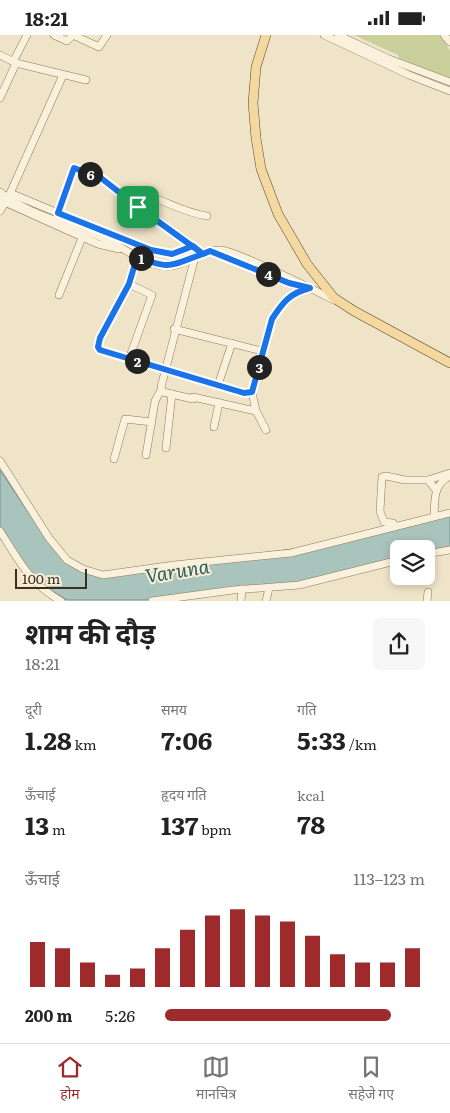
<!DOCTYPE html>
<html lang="hi">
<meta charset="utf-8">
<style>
body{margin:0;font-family:Literata,"Noto Sans Devanagari",serif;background:#f6f6f6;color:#222;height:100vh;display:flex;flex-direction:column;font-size:19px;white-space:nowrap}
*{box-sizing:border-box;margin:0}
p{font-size:16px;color:#767676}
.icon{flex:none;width:28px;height:28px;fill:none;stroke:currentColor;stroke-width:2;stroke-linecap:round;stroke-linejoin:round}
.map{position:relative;height:566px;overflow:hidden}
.panel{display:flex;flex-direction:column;background:#fff;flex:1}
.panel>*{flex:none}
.fabs{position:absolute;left:390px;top:505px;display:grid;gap:10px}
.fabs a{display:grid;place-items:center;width:45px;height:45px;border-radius:8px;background:#fff;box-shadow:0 2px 8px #0003;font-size:25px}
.scale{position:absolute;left:15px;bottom:12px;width:72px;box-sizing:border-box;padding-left:5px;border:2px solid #3d2e20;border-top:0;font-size:14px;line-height:18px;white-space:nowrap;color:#3d2e20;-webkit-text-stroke:4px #f7eed8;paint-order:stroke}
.pin{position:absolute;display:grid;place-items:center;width:42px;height:42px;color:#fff;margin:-21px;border-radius:10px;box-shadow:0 2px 8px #0006}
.km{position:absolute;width:25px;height:25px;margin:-12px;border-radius:50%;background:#222;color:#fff;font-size:14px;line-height:25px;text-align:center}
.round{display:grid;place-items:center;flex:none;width:52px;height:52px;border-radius:8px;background:#f6f6f6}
.head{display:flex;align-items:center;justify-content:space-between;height:85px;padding:0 25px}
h1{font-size:28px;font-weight:700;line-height:38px}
.metrics{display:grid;grid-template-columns:repeat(3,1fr);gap:8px;height:85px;padding:5px 25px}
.metrics div{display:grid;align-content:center}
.metrics b{font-size:25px;font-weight:700}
.metrics small{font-size:14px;font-weight:400}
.metrics p{font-size:14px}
.chart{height:140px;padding:10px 25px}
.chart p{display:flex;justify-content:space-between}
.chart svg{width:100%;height:90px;margin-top:5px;stroke:#9e2a2b;stroke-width:6}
ul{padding:0 25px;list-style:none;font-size:16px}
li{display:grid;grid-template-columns:80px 60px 1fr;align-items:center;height:38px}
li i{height:12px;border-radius:6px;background:#9e2a2b}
.status{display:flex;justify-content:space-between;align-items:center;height:35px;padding:0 25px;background:#fff;direction:ltr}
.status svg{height:14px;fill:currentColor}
.dock{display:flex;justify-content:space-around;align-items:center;height:70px;border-top:1px solid #e0e0e0;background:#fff;font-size:14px;color:#767676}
.dock a{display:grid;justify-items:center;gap:2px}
.dock .on{color:#9e2a2b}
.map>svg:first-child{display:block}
</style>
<div class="status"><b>18:21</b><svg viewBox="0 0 49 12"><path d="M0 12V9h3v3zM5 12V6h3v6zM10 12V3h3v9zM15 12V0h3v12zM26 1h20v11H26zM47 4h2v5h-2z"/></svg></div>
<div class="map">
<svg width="450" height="566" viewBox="0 0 450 566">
<rect width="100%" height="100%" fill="#f0e4c8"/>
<polygon fill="#c9cf9b" points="354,0 441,0 450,16 450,44 399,23 398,20"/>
<polygon fill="#a9c4bc" stroke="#6f938a" points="0,435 49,508 82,536 105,543 168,530 340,508 450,481 450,513 426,518 426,514 399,514 399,524 309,547 271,551 245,551 158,565 67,565 37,547 0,494"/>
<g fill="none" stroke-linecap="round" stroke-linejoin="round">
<g stroke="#8d765c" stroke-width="8">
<g id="minor">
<polyline points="54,0 67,6 73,0"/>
<polyline points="73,0 99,12 107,0"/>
<polyline points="324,0 409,40 450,56"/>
<polyline points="338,0 389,24 450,47"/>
<polyline points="444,0 450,7"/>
<polyline points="0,20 16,28 86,45"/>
<polyline points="13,27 27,0"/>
<polyline points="0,63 16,28"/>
<path d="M0,157C30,181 72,189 107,205C126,214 144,230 165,231C184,233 200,214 220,215C231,216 242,222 252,226C280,238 306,251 334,265"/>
<polyline points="10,158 58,178 74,133 101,143 203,219"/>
<polyline points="0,165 98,209 119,214"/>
<path d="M138,172L142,159C165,165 184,178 207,181"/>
<polyline points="0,176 8,163 63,40"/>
<polyline points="58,178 151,215 172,219 193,211"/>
<polyline points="211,216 289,249 304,251"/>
<path d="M137,222L129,249L100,303L98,312L105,317L129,324L244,358H250L253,356C265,317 264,265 310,253"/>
<polyline points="129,249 152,260 129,324"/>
<polyline points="59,260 82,203"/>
<polyline points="174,294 262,316"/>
<polyline points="218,350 232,308"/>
<polyline points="252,357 256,376 266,395"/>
<polyline points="193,362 256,376"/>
<polyline points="193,364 163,357 161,352 195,222"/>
<polyline points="214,392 219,368"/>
<polyline points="166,413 172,359"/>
<polyline points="146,420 155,366 161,355"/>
<polyline points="114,424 125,384 152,387"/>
<polyline points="0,426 49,503 67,525 83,534 103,540 174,530 291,518 450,478"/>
<polyline points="428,445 450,438"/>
<path d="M434,481C435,464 433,450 450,441"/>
<polyline points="395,491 393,488 384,487 380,476 382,442 386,441 405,445 428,445 436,455"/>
<path d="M0,496C17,523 31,550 61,566"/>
<polyline points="426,519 450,515"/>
<polyline points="152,566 233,555 299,550 399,525"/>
<polyline points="241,566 242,554"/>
<polyline points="266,566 269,553"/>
<polyline points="427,566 428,557"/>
</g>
</g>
<g stroke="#5b4430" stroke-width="10">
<polyline id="major" points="266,0 256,32 253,68 256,103 261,134 278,179 307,229 334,263 354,276 450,328"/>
</g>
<use href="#minor" stroke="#faf1dc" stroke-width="7"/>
<use href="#major" stroke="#f3d9a0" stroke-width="9"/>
</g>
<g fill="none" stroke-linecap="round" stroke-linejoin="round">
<g stroke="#fff" stroke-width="10">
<path id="route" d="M138,172L203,219C168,231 172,235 137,222L129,249L100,303L98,312L100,315L244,358L252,357L272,284C283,267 290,258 310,253L289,248L210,216L203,219L193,211L172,219L151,215L58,178L74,133L101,143L138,172"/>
</g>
<use href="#route" stroke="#1a73e8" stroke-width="6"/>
</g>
<g text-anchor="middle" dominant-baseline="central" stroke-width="4" stroke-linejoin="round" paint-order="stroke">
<g font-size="19" font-style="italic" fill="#2f5d5a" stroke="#f7eed8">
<text transform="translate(177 535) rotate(-9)">Varuna</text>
</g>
</g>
</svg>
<div class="fabs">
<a><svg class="icon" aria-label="layers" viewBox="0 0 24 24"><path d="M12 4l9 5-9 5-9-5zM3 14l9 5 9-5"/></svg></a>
</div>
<div class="scale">100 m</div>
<div class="pin" style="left:138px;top:172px;background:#1e9e55"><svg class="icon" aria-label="arrive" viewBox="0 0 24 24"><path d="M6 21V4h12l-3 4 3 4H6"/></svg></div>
<b class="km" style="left:141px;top:223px">1</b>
<b class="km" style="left:137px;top:326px">2</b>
<b class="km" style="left:259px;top:332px">3</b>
<b class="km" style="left:268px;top:239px">4</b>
<b class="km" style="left:90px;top:139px">6</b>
</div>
<section class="panel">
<div class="head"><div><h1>शाम की दौड़</h1><p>18:21</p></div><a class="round"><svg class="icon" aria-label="share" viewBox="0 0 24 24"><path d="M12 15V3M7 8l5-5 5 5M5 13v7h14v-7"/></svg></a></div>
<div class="metrics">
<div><p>दूरी</p><b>1.28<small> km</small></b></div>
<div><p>समय</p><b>7:06</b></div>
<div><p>गति</p><b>5:33<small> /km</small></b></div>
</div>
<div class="metrics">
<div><p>ऊँचाई</p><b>13<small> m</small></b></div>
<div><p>हृदय गति</p><b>137<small> bpm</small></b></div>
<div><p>kcal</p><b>78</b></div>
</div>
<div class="chart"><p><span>ऊँचाई</span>113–123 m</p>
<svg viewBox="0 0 160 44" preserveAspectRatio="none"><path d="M5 44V22M15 44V25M25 44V32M35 44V38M45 44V35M55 44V25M65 44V16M75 44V9M85 44V6M95 44V9M105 44V12M115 44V19M125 44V28M135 44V32M145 44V32M155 44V25"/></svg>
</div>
<ul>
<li><b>200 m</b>5:26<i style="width:87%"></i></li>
</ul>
</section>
<nav class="dock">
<a class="on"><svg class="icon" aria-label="home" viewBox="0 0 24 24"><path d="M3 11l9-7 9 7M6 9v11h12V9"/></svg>होम</a>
<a><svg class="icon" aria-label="map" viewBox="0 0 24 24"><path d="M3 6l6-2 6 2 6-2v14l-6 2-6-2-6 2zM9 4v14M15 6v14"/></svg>मानचित्र</a>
<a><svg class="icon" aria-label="saved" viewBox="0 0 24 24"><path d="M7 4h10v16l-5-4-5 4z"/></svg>सहेजे गए</a>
</nav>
